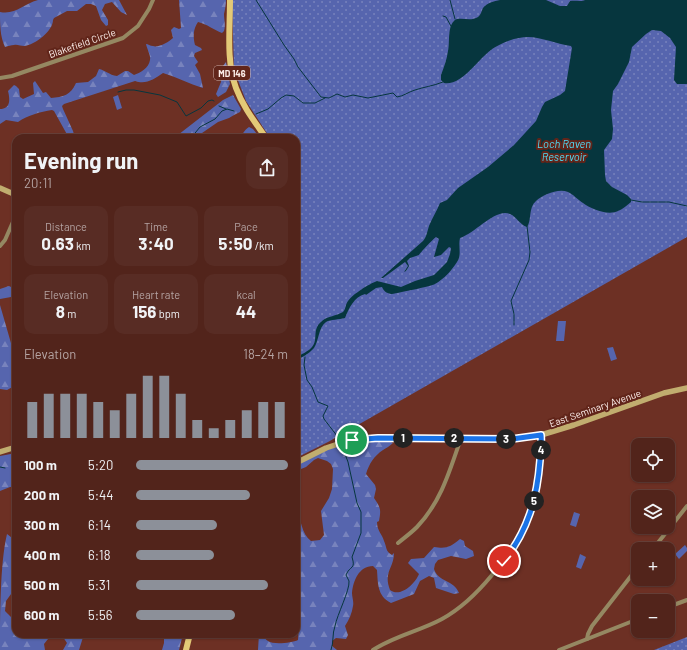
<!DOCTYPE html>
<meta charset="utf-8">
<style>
body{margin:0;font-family:Barlow,sans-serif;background:#582c24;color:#f1f3f6;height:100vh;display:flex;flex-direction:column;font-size:15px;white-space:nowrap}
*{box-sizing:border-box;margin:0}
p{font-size:13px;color:#b5a4a3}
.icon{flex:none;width:22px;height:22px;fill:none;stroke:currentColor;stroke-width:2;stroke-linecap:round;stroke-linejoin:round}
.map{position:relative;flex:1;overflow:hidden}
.panel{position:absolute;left:12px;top:134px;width:288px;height:504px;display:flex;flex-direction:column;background:#52241b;border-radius:12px;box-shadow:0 1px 3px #0004,0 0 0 1px #68413a}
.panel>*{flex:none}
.buttons{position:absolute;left:631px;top:438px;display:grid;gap:8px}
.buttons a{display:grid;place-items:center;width:44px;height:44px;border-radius:8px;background:#52241b;box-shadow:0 1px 3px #0004,0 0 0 1px #68413a;font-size:20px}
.pin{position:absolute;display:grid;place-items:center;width:34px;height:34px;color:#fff;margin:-17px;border:2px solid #fff;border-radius:50%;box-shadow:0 1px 4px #0007}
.km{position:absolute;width:20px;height:20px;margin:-10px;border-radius:50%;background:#222;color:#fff;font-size:11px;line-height:20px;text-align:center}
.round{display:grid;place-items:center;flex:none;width:42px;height:42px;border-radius:12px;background:#582c24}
.head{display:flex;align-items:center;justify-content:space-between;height:68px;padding:0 12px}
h1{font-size:22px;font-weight:700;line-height:30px}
.figures{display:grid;grid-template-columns:repeat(3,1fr);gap:6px;height:68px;padding:4px 12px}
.figures div{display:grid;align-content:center;border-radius:10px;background:#582c24;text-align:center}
.figures b{font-size:17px;font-weight:700}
.figures small{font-size:11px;font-weight:400}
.figures p{font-size:11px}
.chart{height:112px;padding:8px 12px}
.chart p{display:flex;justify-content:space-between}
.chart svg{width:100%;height:72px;margin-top:4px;stroke:#8c9099;stroke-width:6}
ul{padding:0 12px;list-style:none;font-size:13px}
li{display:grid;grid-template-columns:64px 48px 1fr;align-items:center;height:30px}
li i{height:10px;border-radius:5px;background:#8c9099}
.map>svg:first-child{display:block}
</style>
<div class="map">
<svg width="687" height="650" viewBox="0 0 687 650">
<defs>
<pattern id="forest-firs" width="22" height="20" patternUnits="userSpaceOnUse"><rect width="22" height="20" fill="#5665ae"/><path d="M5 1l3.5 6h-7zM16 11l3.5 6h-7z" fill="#7883bd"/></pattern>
<pattern id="park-dots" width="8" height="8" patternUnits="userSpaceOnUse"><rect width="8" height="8" fill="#5665ae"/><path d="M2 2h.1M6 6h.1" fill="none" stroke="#7883bd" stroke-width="1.8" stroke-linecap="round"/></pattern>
</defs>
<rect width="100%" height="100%" fill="#6d3024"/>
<g fill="#5665ae">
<polygon points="118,95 122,108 117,110 113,97"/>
<polygon points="558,321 566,321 564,341 556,341"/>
<polygon points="613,347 617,359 611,361 607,348"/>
<polygon points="574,512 580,514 576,527 570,525"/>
<polygon points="685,545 687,548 687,551 679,559 675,554"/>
<polygon points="580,554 586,557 581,569 576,567"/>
</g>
<g fill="url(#forest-firs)">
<path d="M38,0H119L127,15L121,12L112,2L105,4L102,10L108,20V25L106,26L101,20L96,6L91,4H86L77,11H67L54,18L53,20C53,31 35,45 24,46C21,46 17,44 14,45C11,45 8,46 5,47C0,37 0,23 0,12C16,15 23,4 38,0Z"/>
<path d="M179,0H226C226,5 225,9 224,14C224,20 226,25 224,31L222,33C214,30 207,24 198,22C193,29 193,37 195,45L201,48L202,50L195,53L194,56L198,62L195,65L200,74L203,88C189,84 177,77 163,73C154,79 146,85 135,81L64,104L62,106L63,109L73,131L75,138H69L54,111L52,110C40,112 28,115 18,122L6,120L0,124V109C11,109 10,99 8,91L14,85L16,86L19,89L20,97L23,99L34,94L33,83L35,81L43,93L46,92L51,98C63,97 71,95 76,83L88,82L96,76L99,69C105,70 109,75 117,76L125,71H128L134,75C140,73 149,68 150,60C151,56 147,49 146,44C148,44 150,46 153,46C158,48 169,42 173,38L171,30L174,27L179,29L181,28Z"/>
<polygon points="226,62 230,84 226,92 218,97 216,94 221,82 223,66"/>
<polygon points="233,95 241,109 240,112 234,115 229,118 218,122 202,133 199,138 174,138 223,100"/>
<path d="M249,127L253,129L260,138H238C243,135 244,130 249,127Z"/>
<polygon points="9,286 13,288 13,295 11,297 0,299 0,289"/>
<polygon points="0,305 15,357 16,357 16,385 7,390 0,389"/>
<path d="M360,441H389L393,443C390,446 386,448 383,450C374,456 369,464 366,474L375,485L376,489L374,498C381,508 381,510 379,521L377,522C377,531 382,534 384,541C387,547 385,551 392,555L394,553C394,568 383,572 390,590C400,598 415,584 419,574L408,563L411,559L424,558L434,547C447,549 450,547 460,539L464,541L465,546L473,551L474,556L466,559L451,556L438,560L435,564L434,569C438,582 454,580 459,593L454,594L436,588L434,578L429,576L420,581L414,594L391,603C377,596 378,583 377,570L373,566C359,566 353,581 352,593C352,597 354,602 353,606C352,613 349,620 345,626L348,635L346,639L336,638L332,641V646L337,650H258L259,634L264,635C265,638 265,639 268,641C273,645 292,643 298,640C299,630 298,629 296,621C293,611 296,583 300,573C296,563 293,556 301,546L300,543L296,540V507C301,518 301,534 311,541L320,540L324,535L321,511L329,498L332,489L333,469L331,464L327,461L318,458L314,460L306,467L296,471V464C318,453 336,445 360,441Z"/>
<polygon points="16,453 16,487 10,487 0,491 0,456"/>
<path d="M7,534L16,541V587L6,601L5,611L16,622V634H52L44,644L45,650H0C0,618 0,563 7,534Z"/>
<polygon points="61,634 84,634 79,650 63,650 67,643"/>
<polygon points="164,634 183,634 179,650 162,650 164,643"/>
</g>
<g fill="url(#park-dots)">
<polygon points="232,0 687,0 687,237 328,442 296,458 298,455 296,452 296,138 270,138 246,101 234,70"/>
<polygon points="687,637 687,650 654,650"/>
</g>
<path fill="#06363e" d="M500,0H546L560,6H567L570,1C576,0 581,2 585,0H687V84H677L674,80L676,47L670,38L661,31L652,30L646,34L632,47L629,62L618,84L613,91L611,110L613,129L612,139L604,150L605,175L606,181L612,187L627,195L631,199V202C627,205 623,209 618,211C608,216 591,209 583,203C578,200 573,194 568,192C558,188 543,195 536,201C528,208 532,220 527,227C520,225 517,217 510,214C495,208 476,233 460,238C458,246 462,255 457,262C452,270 444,279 435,284C432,286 394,294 391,294C386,293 384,291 382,287L376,288L366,295L365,294C354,297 349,308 345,318C339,320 331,319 326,322C318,328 319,341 314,348C308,355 303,356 296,361V358C301,354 308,352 312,347C319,339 311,330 322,321C328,316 336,316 343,312C346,309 345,305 348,301C353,294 369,284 377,281L401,287L415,281L434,275L447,262L450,254L451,248L449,247L441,255L434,257L439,239L436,237C433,239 420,253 419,255L410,258L407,261L409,266L406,271L404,272L408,266L405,262L383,278H381L423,241C427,236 427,232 429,226C432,218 437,211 440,203L447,200L458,188L488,167L514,145L536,121L542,107L545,102L560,95L565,91L572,48L571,46C553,44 537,34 519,38C511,39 498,45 491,50C478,59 462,86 444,83L441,80V75C444,67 447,59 448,51C450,43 447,26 455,20C460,17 470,21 476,18C481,16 481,12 483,8C487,3 494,1 500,0Z"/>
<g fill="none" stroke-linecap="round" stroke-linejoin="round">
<g stroke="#06363e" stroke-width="1">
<path d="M256,0L284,45L294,59L298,67L321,97L329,98L337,94L345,97L353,95L368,98L393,93L397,97C404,96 408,92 415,90C424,87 433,86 443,82"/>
<polyline points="450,0 455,19"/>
<polyline points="443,16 446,17 452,28"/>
<polyline points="118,92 126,90 134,90 160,95 177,102 186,116 201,108 208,101 212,100 214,101"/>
<polyline points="219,106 226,109"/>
<polyline points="256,114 268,109 281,98 286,95 294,96 303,103 315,103 325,98"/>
<polyline points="191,138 200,127 215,119 222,111 227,109 234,111"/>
<polyline points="631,200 642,202 669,202 687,206"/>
<polyline points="514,325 514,314 511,301 529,260 530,252 527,226"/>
<polyline points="305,357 304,365 307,380 312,387 318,402 328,406 323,416 324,419 341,441"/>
<polyline points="0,467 5,468"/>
<path d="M331,650C334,642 332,634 335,626C337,615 350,590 349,581C348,579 347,577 346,575C350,565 356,570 352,557L361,533V512L357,503L348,462L342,446"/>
</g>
<g stroke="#958862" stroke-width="4">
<polyline points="0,78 12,76 123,38 138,26 149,9 153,0"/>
<polyline points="0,246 5,240 16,215"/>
<polyline points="14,339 16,338"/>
<path d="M398,543C404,538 411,533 417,527C441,502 450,470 461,438"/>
<polyline points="653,549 687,506"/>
<polyline points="668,607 687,600"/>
<polyline points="587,639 588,634 592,626 638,567"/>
<path d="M373,650C394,636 420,631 442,619C462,608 478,592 492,575C522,539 535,511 539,465C540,455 542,445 541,435"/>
<polyline points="559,650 638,619"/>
</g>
<g stroke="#c1ad6f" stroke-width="5.5">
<polyline points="0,188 16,195"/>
<polyline points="0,452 16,447"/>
<polyline points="296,463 326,448 347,441 363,438 393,437 505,439 541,435 574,425 664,393 687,388"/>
</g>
<g stroke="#e3c977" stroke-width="6">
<path d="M230,0C230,29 226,61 236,88C243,107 255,122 266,138"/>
<polyline points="186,650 190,634"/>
</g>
</g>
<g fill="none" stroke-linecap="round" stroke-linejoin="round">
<g stroke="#fff" stroke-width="8">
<path id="route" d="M352,440L378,438L512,439L541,435C542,443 540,452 540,460C537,499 528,530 504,561"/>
</g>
<use href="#route" stroke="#1a73e8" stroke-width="5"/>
</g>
<g text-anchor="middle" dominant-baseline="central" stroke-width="4" stroke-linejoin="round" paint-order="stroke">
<rect fill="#61251a" stroke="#ceb1ab" stroke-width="1" x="214" y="66" width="36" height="14" rx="3"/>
<g font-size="9" font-weight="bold" fill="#fcede9">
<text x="232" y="73">MD 146</text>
</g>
<g font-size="10" fill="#fcede9" stroke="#61251a">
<text transform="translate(82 43) rotate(-19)">Blakefield Circle</text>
<text transform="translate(595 408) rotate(-19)">East Seminary Avenue</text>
</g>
<g font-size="11" font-style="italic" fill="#4fddf7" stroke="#61251a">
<text x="564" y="143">Loch Raven<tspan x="564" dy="13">Reservoir</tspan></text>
</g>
</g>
</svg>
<div class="buttons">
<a><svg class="icon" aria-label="locate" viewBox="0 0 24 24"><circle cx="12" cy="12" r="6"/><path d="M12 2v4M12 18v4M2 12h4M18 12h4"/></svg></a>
<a><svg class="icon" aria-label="layers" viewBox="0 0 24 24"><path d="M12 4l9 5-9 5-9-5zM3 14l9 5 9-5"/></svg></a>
<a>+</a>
<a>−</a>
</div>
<div class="pin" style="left:352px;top:440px;background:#1e9e55"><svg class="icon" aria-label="arrive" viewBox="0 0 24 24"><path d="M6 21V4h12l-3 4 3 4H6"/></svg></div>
<div class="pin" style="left:504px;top:561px;background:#d93025"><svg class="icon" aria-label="check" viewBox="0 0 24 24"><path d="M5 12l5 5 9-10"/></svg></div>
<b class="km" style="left:403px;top:438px">1</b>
<b class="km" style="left:454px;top:438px">2</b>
<b class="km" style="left:506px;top:439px">3</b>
<b class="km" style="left:541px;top:450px">4</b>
<b class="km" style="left:534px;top:501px">5</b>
<section class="panel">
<div class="head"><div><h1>Evening run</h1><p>20:11</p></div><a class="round"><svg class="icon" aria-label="share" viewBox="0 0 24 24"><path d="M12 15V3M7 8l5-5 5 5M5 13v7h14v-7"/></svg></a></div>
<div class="figures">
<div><p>Distance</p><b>0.63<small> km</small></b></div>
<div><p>Time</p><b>3:40</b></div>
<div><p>Pace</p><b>5:50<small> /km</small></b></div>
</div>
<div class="figures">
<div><p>Elevation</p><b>8<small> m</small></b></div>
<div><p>Heart rate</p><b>156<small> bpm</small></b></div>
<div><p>kcal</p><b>44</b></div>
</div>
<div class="chart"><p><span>Elevation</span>18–24 m</p>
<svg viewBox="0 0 160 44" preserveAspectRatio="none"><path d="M5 44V22M15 44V17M25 44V17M35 44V17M45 44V22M55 44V27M65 44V17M75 44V6M85 44V6M95 44V17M105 44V33M115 44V38M125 44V33M135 44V27M145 44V22M155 44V22"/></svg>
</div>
<ul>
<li><b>100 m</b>5:20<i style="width:100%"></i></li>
<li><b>200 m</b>5:44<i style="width:75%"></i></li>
<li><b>300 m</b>6:14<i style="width:53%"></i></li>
<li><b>400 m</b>6:18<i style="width:51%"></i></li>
<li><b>500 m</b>5:31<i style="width:87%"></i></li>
<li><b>600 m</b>5:56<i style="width:65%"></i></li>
</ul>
</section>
</div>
